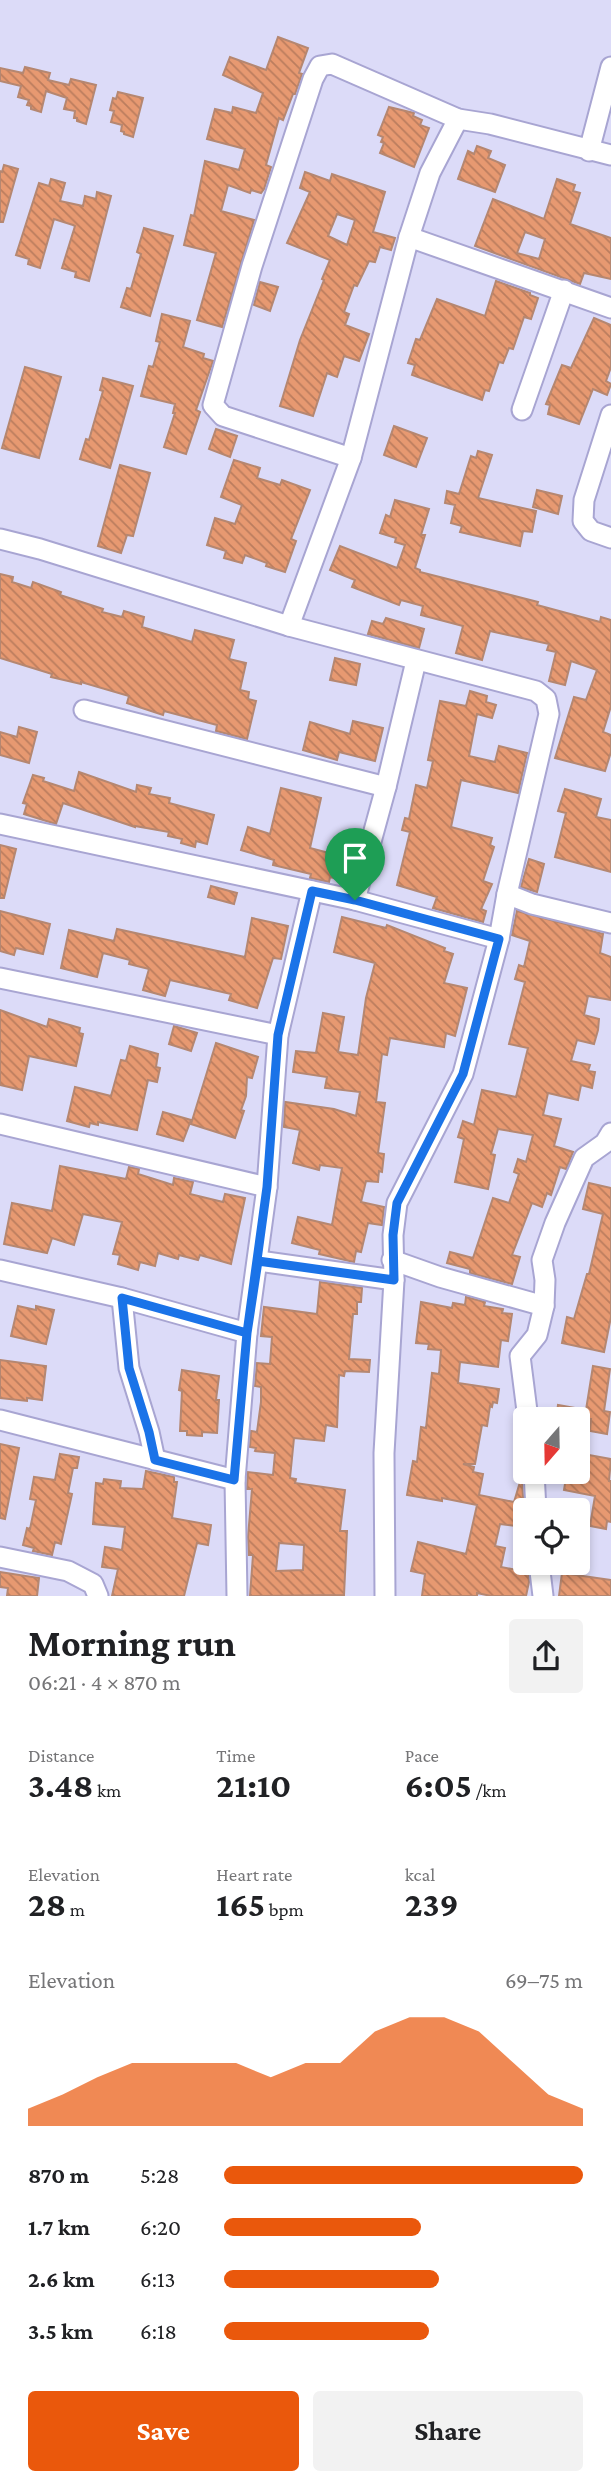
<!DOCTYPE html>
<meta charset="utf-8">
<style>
body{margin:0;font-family:"Crimson Pro",serif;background:#f2f2f2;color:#202124;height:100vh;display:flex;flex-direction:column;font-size:26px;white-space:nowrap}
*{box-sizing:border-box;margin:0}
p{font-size:23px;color:#757577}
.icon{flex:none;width:38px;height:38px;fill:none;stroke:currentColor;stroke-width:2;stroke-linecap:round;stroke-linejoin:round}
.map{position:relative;height:1596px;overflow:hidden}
.side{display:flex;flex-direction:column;background:#fff;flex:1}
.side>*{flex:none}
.needle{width:46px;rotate:200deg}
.fabs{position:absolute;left:513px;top:1407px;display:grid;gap:14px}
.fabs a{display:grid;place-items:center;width:77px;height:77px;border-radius:7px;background:#fff;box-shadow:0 4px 10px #0003;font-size:35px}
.pin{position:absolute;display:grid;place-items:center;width:60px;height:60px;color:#fff;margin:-72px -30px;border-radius:50% 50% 50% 0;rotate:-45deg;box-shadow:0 0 7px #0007}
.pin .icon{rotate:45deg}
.round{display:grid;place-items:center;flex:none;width:74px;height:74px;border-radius:7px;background:#f2f2f2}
.summary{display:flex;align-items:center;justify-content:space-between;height:119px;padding:0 28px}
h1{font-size:38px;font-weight:700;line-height:52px}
.figures{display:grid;grid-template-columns:repeat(3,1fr);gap:10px;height:119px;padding:7px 28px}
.figures div{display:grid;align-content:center}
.figures b{font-size:35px;font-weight:700}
.figures small{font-size:19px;font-weight:400}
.figures p{font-size:19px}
.chart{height:196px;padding:14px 28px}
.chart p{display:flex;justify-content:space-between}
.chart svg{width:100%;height:126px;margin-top:7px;fill:#ea580c;opacity:.7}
.action{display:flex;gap:14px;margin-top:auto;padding:14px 28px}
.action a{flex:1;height:80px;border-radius:7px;background:#ea580c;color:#fff;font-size:28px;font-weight:700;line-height:80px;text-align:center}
.action a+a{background:#f2f2f2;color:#202124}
ul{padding:0 28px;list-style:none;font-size:23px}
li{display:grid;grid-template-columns:112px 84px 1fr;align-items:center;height:52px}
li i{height:18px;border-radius:9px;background:#ea580c}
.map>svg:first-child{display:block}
</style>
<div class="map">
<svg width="611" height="1596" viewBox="0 0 611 1596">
<defs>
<pattern id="building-back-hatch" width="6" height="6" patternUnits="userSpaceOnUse" patternTransform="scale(1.75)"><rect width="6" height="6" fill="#e79971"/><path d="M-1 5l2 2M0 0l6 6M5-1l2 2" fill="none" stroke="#bb7d5e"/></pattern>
</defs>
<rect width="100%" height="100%" fill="#dcdbf8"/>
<g fill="url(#building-back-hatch)" stroke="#b58771" stroke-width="2" fill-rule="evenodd">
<polygon points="278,37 308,48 299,73 302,74 295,94 293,94 283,120 279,118 266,165 271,167 264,189 261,193 251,190 250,193 228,185 221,211 254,220 222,327 197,320 216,253 184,245 191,215 194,216 205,161 239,170 245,149 207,139 215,109 232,113 233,107 256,113 263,93 223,75 230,57 266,70"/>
<polygon points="25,67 50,73 48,80 69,85 71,79 96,85 86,124 77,121 77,118 74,118 75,111 64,109 67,98 46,91 41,112 31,109 31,106 27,105 29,100 18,97 21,86 0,81 0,68 23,73"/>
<polygon points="118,92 143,98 133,137 124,134 124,132 121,131 122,125 111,122 114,111 110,110 113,98 116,99"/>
<polygon points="389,107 414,113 413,116 422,120 420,125 429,128 414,167 380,153 384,143 381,142 383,137 378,135"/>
<polygon points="477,146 491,151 488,158 505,165 495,192 458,179 468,151 474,154"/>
<polygon points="4,165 18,169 3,222 0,222 0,171 2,172"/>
<path d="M305,172L330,181L332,174L385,192L373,232L395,238L391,250L380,247L375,262L369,261L357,286L354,285L344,312L349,314L345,325L369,334L359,361L344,356L337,377L327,373L313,416L280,406L300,340L324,280L322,279L330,260L287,243L310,192L300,188ZM337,214L355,220L347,245L328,236Z"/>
<polygon points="51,179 65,183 60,201 83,206 85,196 96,199 97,192 111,196 89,281 75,277 76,272 62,268 75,226 73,225 54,219 40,268 28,264 29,259 16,255 39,183 49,186"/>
<path d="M557,179L575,185L573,191L580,193L570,224L611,238V279L584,273L580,284L475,246L493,199L544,219ZM525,232L545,239L539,259L517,253Z"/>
<polygon points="144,228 173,236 150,316 121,307 127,288 131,289 141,254 137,252"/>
<polygon points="496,281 530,293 530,295 538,298 531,319 524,317 513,349 509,348 503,363 499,362 489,391 485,390 482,400 412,375 415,365 408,363 416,339 420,340 437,299 485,316"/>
<polygon points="260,282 278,287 270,311 254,305"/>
<polygon points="162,314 190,321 183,347 204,354 203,358 213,361 196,410 200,412 186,454 164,447 175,413 173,413 175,404 141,396 149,366 153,367 160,342 156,341"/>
<polygon points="594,318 611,325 611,367 606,381 611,384 607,395 593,389 579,424 548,414 550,405 546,404 562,365 571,368"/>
<polygon points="25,367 61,377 39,458 2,448"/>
<polygon points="103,378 133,386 110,468 80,459 86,439 89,440 103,391 100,390"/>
<polygon points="394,426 427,438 416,467 384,455"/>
<polygon points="216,429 237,436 230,457 209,449"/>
<polygon points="478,451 492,455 478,498 536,511 532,532 523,531 520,546 460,532 462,526 451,523 455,505 445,503 447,491 459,494 471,456 476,458"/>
<polygon points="234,460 260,468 257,478 280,485 282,480 310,490 291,539 296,541 285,572 266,566 267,563 245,555 242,563 224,558 226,551 207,545 215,518 235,524 242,505 221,497"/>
<polygon points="120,465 150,473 133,536 127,535 121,553 98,546"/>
<polygon points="537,490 562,496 558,514 533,507"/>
<polygon points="395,500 429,509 421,535 425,535 415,568 420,570 420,572 538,602 537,605 600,622 601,617 611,620 611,706 603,732 611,735 611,752 605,771 555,758 574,697 586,700 597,670 571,661 565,685 549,681 556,652 547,650 549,644 490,631 482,660 456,653 463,626 421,615 423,606 401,600 399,605 352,587 355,580 330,570 340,546 397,568 405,545 395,542 396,538 380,533 386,515 390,517"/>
<polygon points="0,574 13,577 12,582 31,588 33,582 61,592 60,595 103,609 102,612 122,617 124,611 144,617 142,627 192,642 195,630 234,640 229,659 246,663 240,690 249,692 248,699 256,701 247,739 216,731 217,725 164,711 163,715 127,703 129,696 81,682 81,684 51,677 52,674 0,658"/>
<polygon points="386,618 424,629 419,648 368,634 372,621 383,624"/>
<polygon points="335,658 360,664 356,685 330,680"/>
<polygon points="470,691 487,696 486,702 496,705 492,718 477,714 469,756 495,762 499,746 527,753 518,793 461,780 451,827 492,838 490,845 494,847 483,881 492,884 481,909 486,911 483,922 433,908 437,897 397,885 410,832 402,830 405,818 409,819 416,785 427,788 433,761 428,760 440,701 466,706"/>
<polygon points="353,721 383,728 375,761 339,752 337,760 303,750 310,722 350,734"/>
<polygon points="19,727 37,732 29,763 0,755 0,732 17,737"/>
<polygon points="79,772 136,792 137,785 151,788 149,794 170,798 169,803 214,815 207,844 196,841 195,847 181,843 182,839 168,836 169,832 135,826 135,827 63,803 56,824 24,814 27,804 23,803 33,775 44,778 43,781 74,791"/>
<polygon points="281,788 321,798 310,848 344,857 338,879 330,877 329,882 310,878 311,874 273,865 274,860 241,850 248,827 270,834"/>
<polygon points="565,789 601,799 596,817 611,820 611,872 555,857 566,813 558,811"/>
<polygon points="0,845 16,849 4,898 0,898"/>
<polygon points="529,859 544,864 537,892 521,887"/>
<polygon points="211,886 237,893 234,904 208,897"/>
<polygon points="0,911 50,924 43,954 16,948 14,955 0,951"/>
<polygon points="517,911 603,934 600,953 611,957 611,1000 588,996 584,1015 599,1019 598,1030 594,1044 577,1040 571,1061 590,1065 588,1071 595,1072 592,1088 581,1085 578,1100 548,1093 543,1115 561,1119 554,1146 573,1152 566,1169 560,1167 551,1195 547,1193 542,1207 532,1203 512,1255 520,1257 512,1284 470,1273 470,1269 447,1263 450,1252 473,1258 493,1198 509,1203 519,1174 514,1172 518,1159 526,1162 533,1135 498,1129 491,1154 495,1155 488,1189 455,1182 464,1139 458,1137 463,1121 474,1125 482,1090 516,1097 528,1048 509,1044 525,982 515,979 519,965 524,967 530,941 512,935"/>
<polygon points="342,917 386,928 387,925 445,948 444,951 453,954 444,983 467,988 455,1036 446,1033 444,1047 390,1038 387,1055 382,1054 376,1102 385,1103 378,1153 384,1154 382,1172 379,1171 378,1182 366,1181 361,1202 384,1207 382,1225 368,1223 361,1252 356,1251 354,1262 319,1254 320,1250 292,1243 298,1217 332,1225 342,1168 320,1165 319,1170 293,1163 300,1130 284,1127 285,1102 334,1109 356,1116 360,1092 325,1088 327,1077 293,1072 296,1051 316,1053 323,1013 344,1017 338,1052 358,1055 366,998 375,963 334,952"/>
<polygon points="252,918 288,926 281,959 273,958 257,1008 229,1000 231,994 170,980 165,996 143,990 149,969 129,964 130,960 103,953 97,977 61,968 69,930 114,941 117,929 245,957"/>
<polygon points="0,1010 47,1027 49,1019 80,1028 79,1033 83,1034 76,1066 29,1056 22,1090 0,1085"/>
<polygon points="174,1026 197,1033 191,1051 169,1044"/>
<polygon points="216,1043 258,1057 252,1078 247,1077 246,1096 241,1110 244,1111 235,1138 191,1124"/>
<polygon points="130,1046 158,1054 156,1067 160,1068 157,1082 148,1080 137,1130 98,1122 98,1125 90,1123 89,1127 67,1121 75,1087 111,1096 121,1060 126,1061"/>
<polygon points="163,1112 191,1120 183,1141 157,1134"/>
<polygon points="60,1166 126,1179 129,1167 139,1169 138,1174 173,1185 174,1178 193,1182 190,1194 223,1202 225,1194 245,1198 231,1264 200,1255 198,1260 179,1255 178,1259 158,1253 155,1266 140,1262 138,1270 118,1264 120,1255 113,1254 122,1222 83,1214 74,1245 52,1238 47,1253 4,1244 12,1203 52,1211"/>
<polygon points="589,1183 611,1188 611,1317 604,1352 562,1343 567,1317 574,1319 587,1274 589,1274 603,1214 583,1209"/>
<path d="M320,1282L362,1288L361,1302H357V1314H353L349,1359L370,1360L369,1372L345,1371L344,1376L339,1375L337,1427L326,1425L324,1441L294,1438L290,1478L296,1479L295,1483L345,1490L340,1531H347L344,1595L250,1596L253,1555H249L248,1537L252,1489H247L248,1472L273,1475L275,1453L255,1451L256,1448L250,1447L251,1431L257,1432L261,1402V1387L255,1386L257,1363L270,1364L272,1337L261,1336L264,1307L317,1314ZM279,1543L304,1545L303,1570L276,1571Z"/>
<polygon points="466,1297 485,1302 484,1306 503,1309 502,1313 512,1314 508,1341 501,1340 498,1367 460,1362 458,1383 499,1389 497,1403 493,1402 492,1407 490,1406 487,1426 482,1425 475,1464 463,1464 474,1467 473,1472 483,1474 479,1495 514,1502 520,1482 522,1482 525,1527 500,1524 495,1546 505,1548 501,1567 528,1572 529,1582 526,1596 491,1596 477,1593 477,1596 422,1596 425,1574 411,1571 418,1542 466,1554 477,1505 442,1498 442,1501 407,1495 413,1461 417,1462 421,1427 426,1428 432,1373 439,1374 441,1350 428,1349 429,1344 416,1343 421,1302 452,1308 453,1303 465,1305"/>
<polygon points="18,1306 36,1310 36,1306 54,1310 46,1344 11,1336"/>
<polygon points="0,1360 46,1366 42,1400 27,1398 27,1401 0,1398"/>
<polygon points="593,1366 610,1369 604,1411 610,1412 607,1434 590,1431 591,1419 556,1419 558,1405 586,1410"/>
<polygon points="182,1370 219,1376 216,1400 219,1400 217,1433 202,1432 202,1436 187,1435 187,1431 180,1431 182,1391 179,1390"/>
<polygon points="0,1444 19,1448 5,1519 0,1518"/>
<polygon points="578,1453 611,1459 609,1481 611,1481 611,1522 607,1521 606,1529 590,1526 595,1496 564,1490 567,1472 578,1472"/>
<polygon points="60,1454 79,1457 77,1468 73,1468 68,1493 72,1494 61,1544 55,1542 52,1555 33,1551 34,1548 23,1545 27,1528 30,1529 36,1500 30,1499 34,1477 55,1480"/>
<polygon points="146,1471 174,1477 174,1482 177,1482 172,1518 211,1525 208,1545 197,1543 184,1596 112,1596 118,1569 102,1567 105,1547 122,1550 125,1527 93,1524 96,1483 103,1484 104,1479 121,1481 120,1488 143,1489"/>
<polygon points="0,1572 39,1578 37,1596 7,1596 8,1588 0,1587"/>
<polygon points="562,1573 611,1580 611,1596 559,1596"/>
</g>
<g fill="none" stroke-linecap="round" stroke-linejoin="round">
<g stroke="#a8a5d2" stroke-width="23">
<g id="minor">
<polyline points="589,151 611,67"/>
<polyline points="409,237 611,308"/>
<polyline points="522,410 564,290"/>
<polyline points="611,415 584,500 583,521 591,531 611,538"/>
<polyline points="351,458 223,416 213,405 252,266 313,79 320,66 332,64 458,119 490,124 611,155"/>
<polyline points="0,539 40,549 289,626 536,691 546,699 549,714 507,894 499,939 463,1074 397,1203 393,1235 394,1280 384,1453 385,1596"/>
<polyline points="289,626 351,458 409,237 430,173 458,119"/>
<polyline points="84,710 386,787"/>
<polyline points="0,824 355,900 499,939"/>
<polyline points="507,894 532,904 611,923"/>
<polyline points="355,900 386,787 416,661"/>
<polyline points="0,978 278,1035"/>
<polyline points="0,1124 267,1187"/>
<polyline points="392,1260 440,1277 544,1306"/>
<polyline points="259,1261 394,1280"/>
<polyline points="0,1270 122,1298 247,1333"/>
<polyline points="122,1298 129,1368 149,1432 155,1460"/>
<polyline points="528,1419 520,1356 537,1335 544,1306 545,1280 542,1260 555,1223 584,1158 605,1143 611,1133"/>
<polyline points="0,1420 235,1480"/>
<polyline points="534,1472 536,1510"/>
<polyline points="0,1557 68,1571 93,1584 98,1596"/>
<polyline points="539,1563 543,1596"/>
<polyline points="237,1596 235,1480 247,1333 267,1187 278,1035 312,891"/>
</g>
</g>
<use href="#minor" stroke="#fff" stroke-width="19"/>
</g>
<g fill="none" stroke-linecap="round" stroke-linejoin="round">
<g stroke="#fff" stroke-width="14">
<polyline id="route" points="355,900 312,891 278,1035 267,1187 247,1333 122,1298 129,1368 149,1432 155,1460 234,1480 247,1333 258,1261 394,1280 393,1235 397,1203 463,1074 499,939 355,900"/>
</g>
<use href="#route" stroke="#1a73e8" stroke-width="9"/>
</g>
</svg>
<div class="fabs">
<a><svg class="needle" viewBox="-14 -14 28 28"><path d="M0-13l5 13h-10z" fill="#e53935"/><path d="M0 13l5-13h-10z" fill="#757577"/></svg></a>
<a><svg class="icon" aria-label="locate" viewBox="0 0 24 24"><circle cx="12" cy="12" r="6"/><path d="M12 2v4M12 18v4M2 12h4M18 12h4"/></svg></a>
</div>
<div class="pin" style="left:355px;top:900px;background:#1e9e55"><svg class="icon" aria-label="arrive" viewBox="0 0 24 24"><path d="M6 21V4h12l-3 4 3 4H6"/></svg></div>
</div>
<section class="side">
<div class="summary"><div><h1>Morning run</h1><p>06:21 · 4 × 870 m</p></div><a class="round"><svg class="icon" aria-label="share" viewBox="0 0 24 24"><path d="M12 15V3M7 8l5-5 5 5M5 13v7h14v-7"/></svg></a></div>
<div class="figures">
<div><p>Distance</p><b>3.48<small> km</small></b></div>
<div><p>Time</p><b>21:10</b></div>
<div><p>Pace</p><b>6:05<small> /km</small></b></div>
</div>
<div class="figures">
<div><p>Elevation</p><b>28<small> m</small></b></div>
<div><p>Heart rate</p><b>165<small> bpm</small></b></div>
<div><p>kcal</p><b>239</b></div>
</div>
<div class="chart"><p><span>Elevation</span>69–75 m</p>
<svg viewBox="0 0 160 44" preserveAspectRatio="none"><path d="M0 44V38L10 33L20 27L30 22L40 22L50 22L60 22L70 27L80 22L90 22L100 11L110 6L120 6L130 11L140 22L150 33L160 38V44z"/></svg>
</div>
<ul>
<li><b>870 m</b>5:28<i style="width:100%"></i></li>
<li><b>1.7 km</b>6:20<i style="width:55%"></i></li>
<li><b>2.6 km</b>6:13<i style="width:60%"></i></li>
<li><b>3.5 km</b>6:18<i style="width:57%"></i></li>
</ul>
<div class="action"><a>Save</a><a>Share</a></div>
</section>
